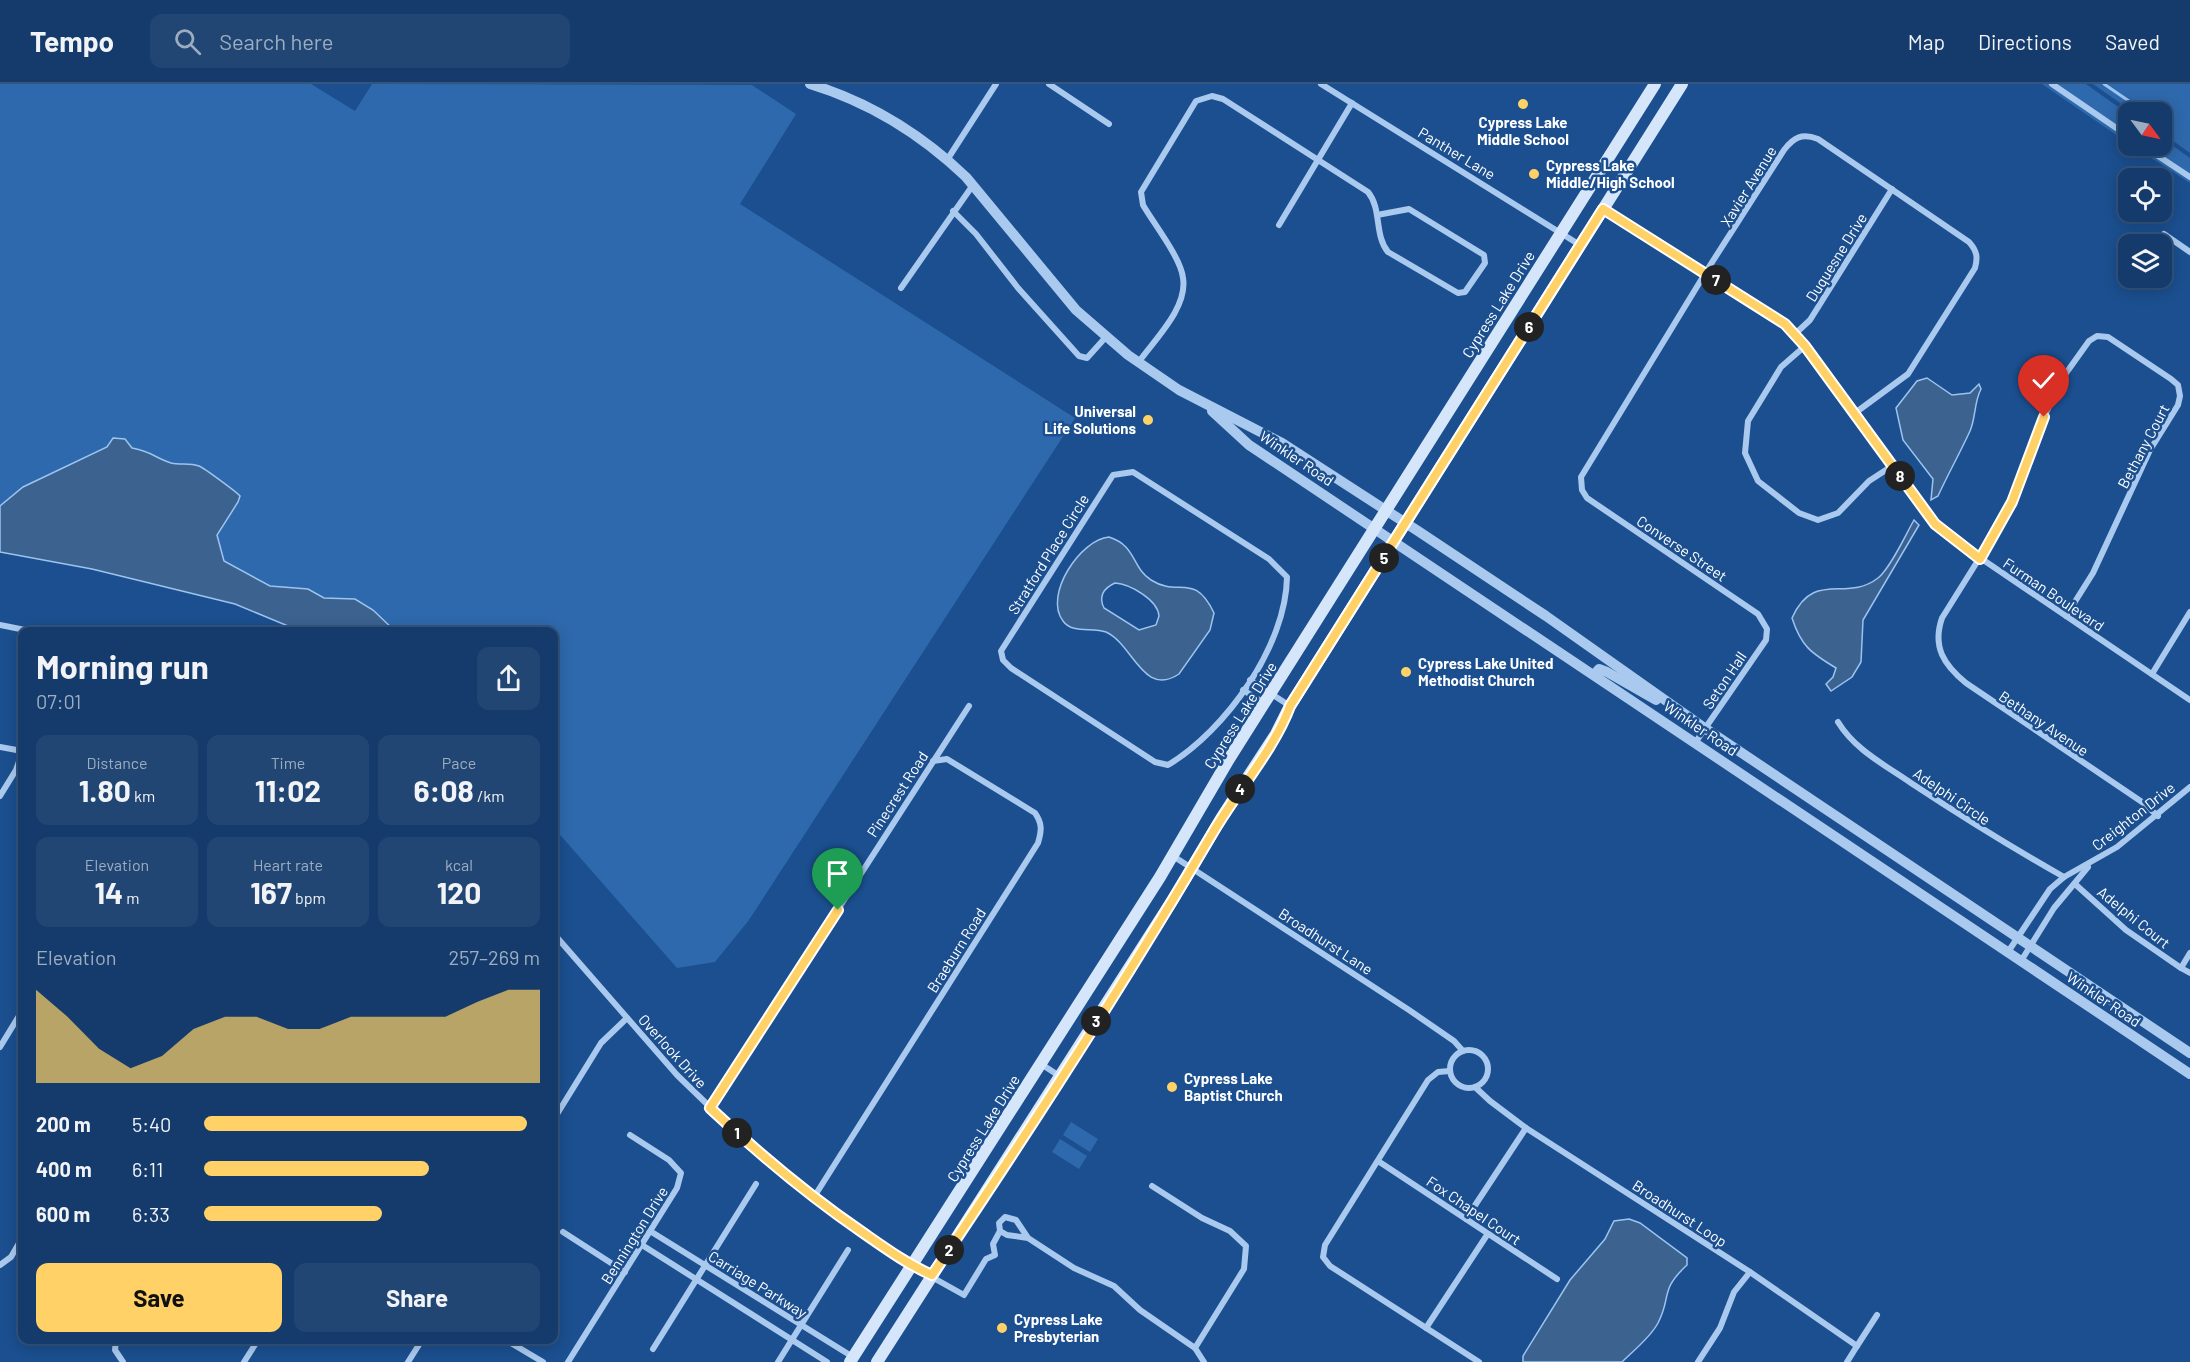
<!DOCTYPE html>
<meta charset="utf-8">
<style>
body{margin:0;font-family:Barlow,sans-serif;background:#214673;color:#f1f3f6;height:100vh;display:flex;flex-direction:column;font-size:22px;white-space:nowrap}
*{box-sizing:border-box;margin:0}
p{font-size:20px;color:#9dadc1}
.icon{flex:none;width:33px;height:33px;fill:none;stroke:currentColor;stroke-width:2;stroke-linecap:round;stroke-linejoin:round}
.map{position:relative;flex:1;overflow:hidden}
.sheet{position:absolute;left:18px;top:543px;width:540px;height:717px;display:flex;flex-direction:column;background:#143b6b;border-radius:12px;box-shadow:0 3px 15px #0003,0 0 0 2px #33557e}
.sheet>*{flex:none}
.needle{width:39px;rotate:123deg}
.buttons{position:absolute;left:2118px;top:18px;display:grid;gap:12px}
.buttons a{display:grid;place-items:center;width:54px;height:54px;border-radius:12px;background:#143b6b;box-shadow:0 3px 15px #0003,0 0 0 2px #33557e;font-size:30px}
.pin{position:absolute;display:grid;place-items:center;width:51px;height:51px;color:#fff;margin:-62px -26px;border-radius:50% 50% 50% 0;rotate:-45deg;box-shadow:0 0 6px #0007}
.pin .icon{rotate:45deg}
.km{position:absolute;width:30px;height:30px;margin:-15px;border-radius:50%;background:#222;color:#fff;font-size:16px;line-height:30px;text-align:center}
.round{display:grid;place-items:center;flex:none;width:63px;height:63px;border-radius:12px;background:#214673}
.overview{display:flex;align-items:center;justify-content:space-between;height:102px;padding:0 18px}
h1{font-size:33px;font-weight:700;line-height:45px}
.figures{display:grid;grid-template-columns:repeat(3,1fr);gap:9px;height:102px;padding:6px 18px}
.figures div{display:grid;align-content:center;border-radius:12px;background:#214673;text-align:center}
.figures b{font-size:30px;font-weight:700}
.figures small{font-size:16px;font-weight:400}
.figures p{font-size:16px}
.chart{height:168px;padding:12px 18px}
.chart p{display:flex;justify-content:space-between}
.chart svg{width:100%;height:108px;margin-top:6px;fill:#ffd166;opacity:.7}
.button{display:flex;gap:12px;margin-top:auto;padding:12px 18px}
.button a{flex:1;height:69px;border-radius:12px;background:#ffd166;color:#111;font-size:24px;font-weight:700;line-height:69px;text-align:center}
.button a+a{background:#214673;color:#f1f3f6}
ul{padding:0 18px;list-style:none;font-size:20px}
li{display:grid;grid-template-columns:96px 72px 1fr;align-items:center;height:45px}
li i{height:15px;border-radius:8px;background:#ffd166}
header{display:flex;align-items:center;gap:36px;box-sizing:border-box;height:84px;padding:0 30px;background:#143b6b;border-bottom:2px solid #33557e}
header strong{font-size:28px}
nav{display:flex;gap:33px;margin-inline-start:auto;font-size:21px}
.search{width:420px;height:54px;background:#214673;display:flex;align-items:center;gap:15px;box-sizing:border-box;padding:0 21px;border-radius:12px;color:#9dadc1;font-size:22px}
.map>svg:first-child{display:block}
</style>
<header>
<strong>Tempo</strong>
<div class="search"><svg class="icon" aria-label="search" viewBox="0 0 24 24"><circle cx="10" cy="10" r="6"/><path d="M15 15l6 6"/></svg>Search here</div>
<nav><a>Map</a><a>Directions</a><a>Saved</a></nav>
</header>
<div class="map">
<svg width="2190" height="1278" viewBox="0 0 2190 1278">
<rect width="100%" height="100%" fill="#1b4f8f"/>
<g fill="#2e69ad">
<polygon points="0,0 311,0 355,27 372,0 752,1 796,30 740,120 1075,334 749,836 715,878 677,884 554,744 554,548 300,547 235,520 92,485 0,468"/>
<polygon points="2042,0 2086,0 2128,30 2128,59"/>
<polygon points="2093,0 2190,0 2190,69 2162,49 2162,28 2133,28"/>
<polygon points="2162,54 2190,74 2190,99 2133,62 2162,62"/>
<polygon points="1071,1038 1098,1055 1090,1068 1063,1051"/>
<polygon points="1060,1055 1087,1072 1079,1085 1052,1068"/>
</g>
<g fill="#3c6290" stroke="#9cc4f0" stroke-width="1.5" fill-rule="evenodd">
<path d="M1927,294L1952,311L1970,309L1979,300L1981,305C1974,318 1976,333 1970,347C1960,369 1948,390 1938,412L1931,416L1933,395L1903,356L1896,324L1917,297Z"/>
<path d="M113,354L125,355L132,364C151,367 155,374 171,379C180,381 190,379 199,382C204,384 238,409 240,412L238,418L217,451L224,477L270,502L308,505L324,514L355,515L373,526L395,547H300L235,520L92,485L0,468V422L23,403L107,363Z"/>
<path d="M1914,436L1919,441L1863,536L1861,578L1852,593L1831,607L1826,600L1833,593L1836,584C1811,569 1801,562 1792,534C1814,485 1846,519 1878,494C1890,485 1906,450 1914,436Z"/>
<path d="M1109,453C1137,462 1131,483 1151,496C1179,514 1194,487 1214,529L1210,546L1179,590C1143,614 1133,560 1106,548C1092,543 1072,550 1063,537C1043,511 1081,455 1109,453ZM1115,499C1130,500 1158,516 1159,532L1156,541L1139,546L1104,524C1098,512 1104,504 1115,499Z"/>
<path d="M1629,1135L1640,1139L1687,1174V1181C1659,1207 1672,1212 1658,1239C1650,1254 1634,1266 1622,1278H1523V1272L1570,1196L1605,1155L1614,1137Z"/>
</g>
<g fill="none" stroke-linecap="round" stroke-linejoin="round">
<polyline stroke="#9cc4f0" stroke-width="3" points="2104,0 2142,26"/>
<g stroke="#a9c9ee" stroke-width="6">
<polyline points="1049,0 1109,40"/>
<polyline points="1321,0 1580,161"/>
<polyline points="2052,0 2128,52"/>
<polyline points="2143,62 2190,93"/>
<polyline points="947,76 996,0"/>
<polyline points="1603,125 1785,240 1795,250 1945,450 2190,616"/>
<polyline points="953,127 976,150 1018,204 1079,272 1087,274 1105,254"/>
<polyline points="1279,141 1352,19"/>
<polyline points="2164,150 2190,168"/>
<polyline points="901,204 973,101"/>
<polyline points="1795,250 1810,236 1892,105"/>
<polyline points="1805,262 1781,283 1748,337 1745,369 1758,397 1799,429 1818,436 1838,429 1869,397 1892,382"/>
<path d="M1138,279C1154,256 1188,224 1183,194C1181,174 1154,140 1143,121L1141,108L1196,17L1212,12L1223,15L1368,108C1382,125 1374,151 1388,168L1458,209L1465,208L1485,179L1484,171L1409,125L1377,131"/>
<path d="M1133,388L1269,475L1287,493C1286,562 1226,646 1168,681L1155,678L1011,584L1003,576L1001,567L1113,391Z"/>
<path d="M2066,532L2093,489L2150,366L2178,321L2180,312L2178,301L2171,295L2108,253L2097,252L2089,257L2064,292L2044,333L2002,438L1942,534C1932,563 1944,581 1966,599L2142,718L2158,732"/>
<polyline points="0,541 35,548"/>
<polyline points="2152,590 2190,528"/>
<polyline points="1250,596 1290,622"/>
<polyline points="1243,606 1264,619"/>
<path d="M1838,638C1855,666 1885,681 1911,699C1961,732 2011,763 2064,793"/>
<path d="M1695,659L1766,556L1767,545L1758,530L1587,414L1582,406L1581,393L1709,183L1784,66C1794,53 1802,49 1818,55L1969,158C1977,167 1978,173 1975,184L1908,290L1855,329"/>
<polyline points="0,663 22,667"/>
<polyline points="0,712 16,686 22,669"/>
<polyline points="1173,772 1409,926 1454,957 1463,967"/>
<polyline points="2075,800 2126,846 2181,884"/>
<polyline points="554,850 677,991 742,1054 853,1142 912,1182 964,1211 986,1175 995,1171 993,1160 1000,1147"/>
<polyline points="2008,868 2050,805 2064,793 2117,763 2190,703"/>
<polyline points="2190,869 2181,884 2190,889"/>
<polyline points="2021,877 2054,824 2088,783"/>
<polyline points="0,963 22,927"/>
<circle cx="1469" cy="985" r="19"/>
<polyline points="1041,980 1061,993"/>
<polyline points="1450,987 1438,988 1428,996 1325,1161 1323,1173 1330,1182 1479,1278"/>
<polyline points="1475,1003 1490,1017 1526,1044 1750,1188 1857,1262 1847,1278"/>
<polyline points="710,1024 969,622"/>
<polyline points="554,1035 601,959 627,934"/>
<polyline points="1378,1077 1557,1195"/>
<polyline points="1152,1102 1202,1134 1230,1147 1246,1162 1244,1185 1195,1264"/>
<path d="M814,1113L1038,759C1042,746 1042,739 1035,729L947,675L933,677"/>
<polyline points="1466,1135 1526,1044"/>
<polyline points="650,1147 853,1273"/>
<polyline points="563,1148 625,1188"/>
<polyline points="1028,1154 1007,1151 1000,1147 999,1139 1005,1133 1016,1136 1028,1154 1074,1184 1114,1202 1140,1226 1195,1264 1204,1278"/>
<polyline points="642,1161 827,1278"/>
<polyline points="0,1181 11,1173 22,1154"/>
<polyline points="1426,1244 1487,1151"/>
<polyline points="116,1256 115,1266 123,1278"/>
<polyline points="506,1256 543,1278"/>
<polyline points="1857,1262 1877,1231"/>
<polyline points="653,1265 756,1100"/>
<polyline points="244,1278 258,1256"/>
<polyline points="408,1278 422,1256"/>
<polyline points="568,1278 677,1104 681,1089 669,1076 630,1051"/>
<polyline points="778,1278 848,1166"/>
<polyline points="1698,1278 1720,1244 1734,1208 1750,1188"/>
</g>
<g stroke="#a9c9ee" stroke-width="10">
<path d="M810,0C869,18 921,50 966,93L1076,226L1128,271L1179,306L1282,359L1418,447L1546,532L1706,645L2190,969"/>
<polyline points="1212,327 1249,361 2190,990"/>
<polyline points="1594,591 1599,585 1607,588 1656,616"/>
</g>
<g stroke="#d6e6fa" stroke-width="12">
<polyline points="850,1278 1160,793 1229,675 1655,0"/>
<polyline points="877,1278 1172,817 1222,733 1276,650 1290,622 1682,0"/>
</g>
</g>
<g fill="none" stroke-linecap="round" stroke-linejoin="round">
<g stroke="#fff" stroke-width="12">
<path id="route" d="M838,826L710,1024C758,1069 808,1111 862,1148C885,1164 907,1180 932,1191C1029,1047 1124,900 1212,750C1235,710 1275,664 1290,622L1603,125L1785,240L1805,262L1935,440L1980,475L2012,418L2044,333"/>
</g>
<use href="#route" stroke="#ffd166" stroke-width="8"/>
</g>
<g fill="#ffd166" stroke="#1b4f8f" stroke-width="2">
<circle cx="1523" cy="20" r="6"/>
<circle cx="1534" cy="90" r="6"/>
<circle cx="1148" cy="336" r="6"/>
<circle cx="1406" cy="588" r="6"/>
<circle cx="1172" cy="1003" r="6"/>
<circle cx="1002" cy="1244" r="6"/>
</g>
<g text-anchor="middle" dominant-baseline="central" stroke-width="5" stroke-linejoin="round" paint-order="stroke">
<g font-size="15" font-weight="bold" fill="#fff" stroke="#1b4f8f" text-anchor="start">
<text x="1523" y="38" text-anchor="middle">Cypress Lake<tspan x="1523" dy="17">Middle School</tspan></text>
<text x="1546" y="81">Cypress Lake<tspan x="1546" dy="17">Middle/High School</tspan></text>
<text x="1136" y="327" text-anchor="end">Universal<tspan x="1136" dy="17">Life Solutions</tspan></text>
<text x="1418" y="579">Cypress Lake United<tspan x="1418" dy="17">Methodist Church</tspan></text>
<text x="1184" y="994">Cypress Lake<tspan x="1184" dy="17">Baptist Church</tspan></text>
<text x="1014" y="1235">Cypress Lake<tspan x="1014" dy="17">Presbyterian</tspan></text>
</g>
<g font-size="15" fill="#fff" stroke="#1b4f8f">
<text transform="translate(1457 69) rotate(31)">Panther Lane</text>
<text transform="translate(1748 102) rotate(-58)">Xavier Avenue</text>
<text transform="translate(1836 173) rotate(-58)">Duquesne Drive</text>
<text transform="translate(1498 220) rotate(-58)">Cypress Lake Drive</text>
<text transform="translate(2143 362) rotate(-62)">Bethany Court</text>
<text transform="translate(1297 374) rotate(34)">Winkler Road</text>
<text transform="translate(1682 464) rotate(34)">Converse Street</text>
<text transform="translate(1048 470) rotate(-58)">Stratford Place Circle</text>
<text transform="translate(2054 510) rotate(34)">Furman Boulevard</text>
<text transform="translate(1724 596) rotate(-56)">Seton Hall</text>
<text transform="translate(1240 631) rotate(-58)">Cypress Lake Drive</text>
<text transform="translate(2044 639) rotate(34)">Bethany Avenue</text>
<text transform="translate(1701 644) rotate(34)">Winkler Road</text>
<text transform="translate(897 710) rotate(-57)">Pinecrest Road</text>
<text transform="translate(1952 712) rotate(34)">Adelphi Circle</text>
<text transform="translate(2133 732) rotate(-38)">Creighton Drive</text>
<text transform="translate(2134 833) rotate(39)">Adelphi Court</text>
<text transform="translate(1326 857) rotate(33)">Broadhurst Lane</text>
<text transform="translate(956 866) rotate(-58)">Braeburn Road</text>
<text transform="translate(2104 915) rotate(34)">Winkler Road</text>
<text transform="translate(673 967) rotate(48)">Overlook Drive</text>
<text transform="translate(983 1044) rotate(-58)">Cypress Lake Drive</text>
<text transform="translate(1474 1126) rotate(34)">Fox Chapel Court</text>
<text transform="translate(1680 1129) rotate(33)">Broadhurst Loop</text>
<text transform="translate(634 1151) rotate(-58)">Bennington Drive</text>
<text transform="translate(758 1200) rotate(32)">Carriage Parkway</text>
</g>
</g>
</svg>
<div class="buttons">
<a><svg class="needle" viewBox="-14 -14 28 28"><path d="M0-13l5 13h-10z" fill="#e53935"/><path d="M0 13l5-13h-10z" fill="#9dadc1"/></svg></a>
<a><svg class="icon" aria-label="locate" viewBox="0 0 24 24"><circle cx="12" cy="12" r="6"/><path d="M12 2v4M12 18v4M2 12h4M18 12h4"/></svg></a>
<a><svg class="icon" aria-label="layers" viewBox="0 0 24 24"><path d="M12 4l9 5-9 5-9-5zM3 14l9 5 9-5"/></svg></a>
</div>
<div class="pin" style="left:838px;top:826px;background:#1e9e55"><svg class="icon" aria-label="arrive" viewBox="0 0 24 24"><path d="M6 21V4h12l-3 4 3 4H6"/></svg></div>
<div class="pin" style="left:2044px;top:333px;background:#d93025"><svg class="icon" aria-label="check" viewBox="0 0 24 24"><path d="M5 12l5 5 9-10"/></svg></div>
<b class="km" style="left:737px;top:1049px">1</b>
<b class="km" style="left:949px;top:1166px">2</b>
<b class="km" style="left:1096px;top:937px">3</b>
<b class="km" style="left:1240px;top:705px">4</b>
<b class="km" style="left:1384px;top:474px">5</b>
<b class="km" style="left:1529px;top:243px">6</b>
<b class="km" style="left:1716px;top:196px">7</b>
<b class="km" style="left:1900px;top:392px">8</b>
<section class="sheet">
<div class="overview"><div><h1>Morning run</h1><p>07:01</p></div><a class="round"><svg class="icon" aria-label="share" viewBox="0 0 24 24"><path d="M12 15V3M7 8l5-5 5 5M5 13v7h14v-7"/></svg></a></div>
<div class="figures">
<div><p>Distance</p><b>1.80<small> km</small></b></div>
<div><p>Time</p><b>11:02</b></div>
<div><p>Pace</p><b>6:08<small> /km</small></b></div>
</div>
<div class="figures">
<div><p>Elevation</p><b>14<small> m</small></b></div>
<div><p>Heart rate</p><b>167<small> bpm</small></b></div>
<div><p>kcal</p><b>120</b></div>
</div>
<div class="chart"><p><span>Elevation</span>257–269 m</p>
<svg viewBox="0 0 160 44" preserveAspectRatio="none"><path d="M0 44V6L10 17L20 30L30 38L40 33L50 22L60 17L70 17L80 22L90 22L100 17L110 17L120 17L130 17L140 11L150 6L160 6V44z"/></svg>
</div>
<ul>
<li><b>200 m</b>5:40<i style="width:96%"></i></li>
<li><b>400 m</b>6:11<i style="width:67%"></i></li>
<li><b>600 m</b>6:33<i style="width:53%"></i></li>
</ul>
<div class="button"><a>Save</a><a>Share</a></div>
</section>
</div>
